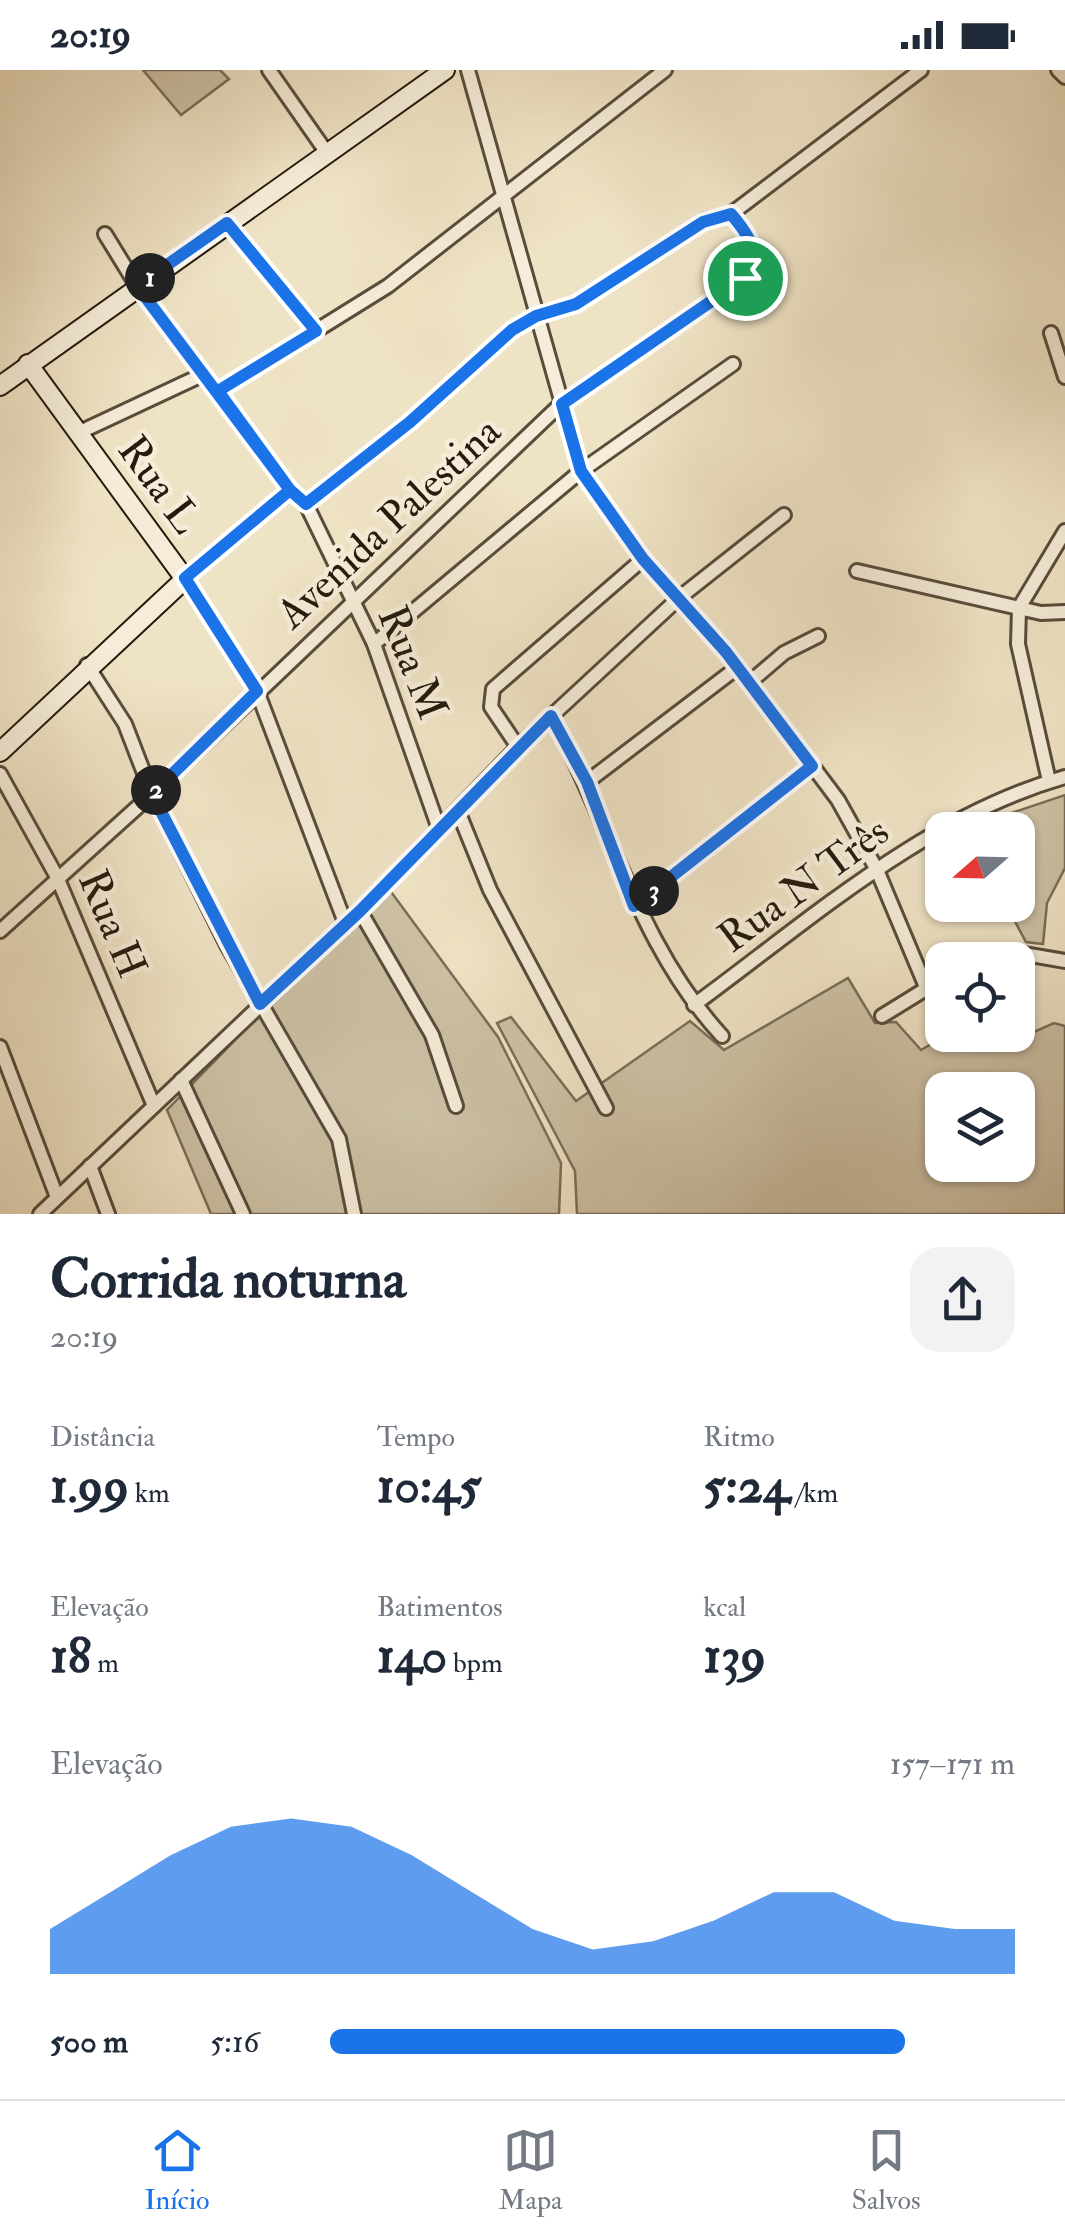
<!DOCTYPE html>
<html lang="pt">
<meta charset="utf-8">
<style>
body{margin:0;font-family:"IM FELL Double Pica",serif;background:#f2f2f3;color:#1f2937;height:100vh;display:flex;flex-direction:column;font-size:38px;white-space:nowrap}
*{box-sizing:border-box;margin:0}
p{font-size:32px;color:#747a83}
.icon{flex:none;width:55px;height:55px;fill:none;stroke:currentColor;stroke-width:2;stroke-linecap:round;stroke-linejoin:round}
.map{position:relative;height:1144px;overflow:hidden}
.details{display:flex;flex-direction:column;background:#fff;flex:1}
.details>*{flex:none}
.needle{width:65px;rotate:250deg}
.fabs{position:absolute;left:925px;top:742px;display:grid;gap:20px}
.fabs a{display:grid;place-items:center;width:110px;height:110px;border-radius:20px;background:#fff;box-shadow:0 2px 8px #0004;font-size:50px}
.pin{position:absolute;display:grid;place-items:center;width:85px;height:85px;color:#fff;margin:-42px;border:5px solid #fff;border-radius:50%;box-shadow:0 2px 10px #0007}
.km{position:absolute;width:50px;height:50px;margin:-25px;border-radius:50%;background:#222;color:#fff;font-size:28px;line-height:50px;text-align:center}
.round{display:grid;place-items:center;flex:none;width:105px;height:105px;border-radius:30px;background:#f2f2f3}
.head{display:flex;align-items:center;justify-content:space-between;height:170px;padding:0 50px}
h1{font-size:55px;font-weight:800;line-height:75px}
.stats{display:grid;grid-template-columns:repeat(3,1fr);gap:15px;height:170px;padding:10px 50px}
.stats div{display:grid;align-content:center}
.stats b{font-size:50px;font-weight:800}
.stats small{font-size:28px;font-weight:400}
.stats p{font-size:28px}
.chart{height:280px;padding:20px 50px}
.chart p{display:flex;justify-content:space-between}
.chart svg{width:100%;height:180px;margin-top:10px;fill:#1a73e8;opacity:.7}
ul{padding:0 50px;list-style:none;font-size:32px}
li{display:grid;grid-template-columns:160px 120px 1fr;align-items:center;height:75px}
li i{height:25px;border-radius:12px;background:#1a73e8}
.status{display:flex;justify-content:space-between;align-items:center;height:70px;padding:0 50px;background:#fff;direction:ltr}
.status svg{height:28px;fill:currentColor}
.menu{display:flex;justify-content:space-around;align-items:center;height:140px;border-top:2px solid #e0e1e3;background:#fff;font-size:28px;color:#747a83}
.menu a{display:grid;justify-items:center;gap:5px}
.menu .selected{color:#1a73e8}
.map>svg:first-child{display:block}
</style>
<div class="status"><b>20:19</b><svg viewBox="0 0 49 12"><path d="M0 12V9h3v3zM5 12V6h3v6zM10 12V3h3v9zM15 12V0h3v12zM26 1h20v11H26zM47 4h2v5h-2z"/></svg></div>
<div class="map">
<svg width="1065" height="1144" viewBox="0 0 1065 1144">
<rect width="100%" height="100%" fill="#efe3c5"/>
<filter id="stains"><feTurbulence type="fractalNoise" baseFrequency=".002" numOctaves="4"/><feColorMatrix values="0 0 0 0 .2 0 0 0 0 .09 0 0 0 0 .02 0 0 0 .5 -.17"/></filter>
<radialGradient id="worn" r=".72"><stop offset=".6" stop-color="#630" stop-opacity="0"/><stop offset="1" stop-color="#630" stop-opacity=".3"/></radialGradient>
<g fill="#cdc1a6" stroke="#796e5a" stroke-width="2.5" fill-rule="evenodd">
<polygon points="143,0 220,0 229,9 181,45"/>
<polygon points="1065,725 1065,798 1047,833 1043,874 1026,872 1006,835 1018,835 1018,760 964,759"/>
<polygon points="386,815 498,967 561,1093 559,1144 211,1144 167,1040"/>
<path d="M848,908L875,953L896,952L921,980L947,965H1004L1011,972L1054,953L1065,956V1144H577L575,1101L497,953L511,947L576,1031L690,951L724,980ZM942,1020H1018V1095H942Z"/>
</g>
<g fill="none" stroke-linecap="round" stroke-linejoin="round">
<g stroke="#584c3b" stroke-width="18">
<g id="street">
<polyline points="269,0 327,83"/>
<polyline points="468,0 581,401 643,489 727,582 838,730 877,800 926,917"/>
<polyline points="1058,0 1065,7"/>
<polyline points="105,164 137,216 289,420 306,434 374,574 439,759"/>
<polyline points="1051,263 1065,307"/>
<polyline points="219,321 388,216 665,0"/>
<polyline points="78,363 204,304"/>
<polyline points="289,420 185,509 257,621 346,855"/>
<polyline points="306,434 410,352 512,260 536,245 576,234 703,151 731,144 921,0"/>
<polyline points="857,501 1041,543 1065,542"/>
<polyline points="374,574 581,401 733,294"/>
<polyline points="87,595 125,654 152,724 227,875 339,1069 354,1144"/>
<polyline points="750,612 784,583 818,566"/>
<path d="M551,646C611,753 637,874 722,966"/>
<polyline points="518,677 491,637 493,619 643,489"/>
<polyline points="0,704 57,807 154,1036"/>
<polyline points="1049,711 1018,574 1019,538 1065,461"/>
<polyline points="587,712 738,597"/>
<polyline points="458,741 490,820 606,1038"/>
<polyline points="635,836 812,696"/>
<polyline points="360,841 432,965 456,1036"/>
<path d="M0,861L152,724L561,334L745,208C759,181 750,166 731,144"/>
<polyline points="985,890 1013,882 1065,891"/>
<path d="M694,935C810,850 924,747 1065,707"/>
<polyline points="882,946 942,909"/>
<polyline points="0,977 57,1127"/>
<polyline points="181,1010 243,1144"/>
<polyline points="90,1096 108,1144"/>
<polyline points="40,1144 360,841 518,677 679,528 784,445"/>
</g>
</g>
<g stroke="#251a0d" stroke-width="22">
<g id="secondary">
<polyline points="0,316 445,0"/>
<polyline points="0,682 185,509 28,294"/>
</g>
</g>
<polyline stroke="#251a0d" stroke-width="2.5" stroke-dasharray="2.5 5" stroke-linecap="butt" points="238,166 309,252"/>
<use href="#street" stroke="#f5edd9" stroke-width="12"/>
<use href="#secondary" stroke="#f5edd9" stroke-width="18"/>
</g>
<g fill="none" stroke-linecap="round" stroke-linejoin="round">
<g stroke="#fff" stroke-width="20">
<path id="route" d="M745,208C760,181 750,166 731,144L703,152L576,234L536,246L512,260L410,352L306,434L290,420L137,216L227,153L316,261L218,321L290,420L185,508L257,621L152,724L260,934L360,841L551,646L587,712L634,836L812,696L726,582L643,489L581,401L562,334L745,208"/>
</g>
<use href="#route" stroke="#1a73e8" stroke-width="12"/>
</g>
<g text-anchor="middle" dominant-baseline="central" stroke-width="9" stroke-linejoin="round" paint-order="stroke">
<g font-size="42" fill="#251a0d" stroke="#f5edd9">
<text transform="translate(159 415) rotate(54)">Rua L</text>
<text transform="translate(389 453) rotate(-43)">Avenida Palestina</text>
<text transform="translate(412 593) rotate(68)">Rua M</text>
<text transform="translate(804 815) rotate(-36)">Rua N Três</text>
<text transform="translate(112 854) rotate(67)">Rua H</text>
</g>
</g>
<rect width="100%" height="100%" filter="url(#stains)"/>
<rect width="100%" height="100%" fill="url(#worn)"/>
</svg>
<div class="fabs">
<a><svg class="needle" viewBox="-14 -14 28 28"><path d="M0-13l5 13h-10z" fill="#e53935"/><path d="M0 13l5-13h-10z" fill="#747a83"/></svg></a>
<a><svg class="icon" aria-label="locate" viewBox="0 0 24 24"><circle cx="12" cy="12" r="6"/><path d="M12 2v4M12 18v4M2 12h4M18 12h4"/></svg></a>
<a><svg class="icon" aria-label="layers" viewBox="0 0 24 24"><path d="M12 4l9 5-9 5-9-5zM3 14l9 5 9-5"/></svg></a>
</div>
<div class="pin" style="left:745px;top:208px;background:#1e9e55"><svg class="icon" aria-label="arrive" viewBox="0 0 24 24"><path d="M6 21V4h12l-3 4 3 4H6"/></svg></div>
<b class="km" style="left:150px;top:208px">1</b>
<b class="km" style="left:156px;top:720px">2</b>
<b class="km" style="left:654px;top:821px">3</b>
</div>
<section class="details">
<div class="head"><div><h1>Corrida noturna</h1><p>20:19</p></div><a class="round"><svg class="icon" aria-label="share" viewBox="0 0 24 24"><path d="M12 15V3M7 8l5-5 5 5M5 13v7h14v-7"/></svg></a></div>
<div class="stats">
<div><p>Distância</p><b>1.99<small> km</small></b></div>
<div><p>Tempo</p><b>10:45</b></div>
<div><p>Ritmo</p><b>5:24<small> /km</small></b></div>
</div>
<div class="stats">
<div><p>Elevação</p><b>18<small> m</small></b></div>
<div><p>Batimentos</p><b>140<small> bpm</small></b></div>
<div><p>kcal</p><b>139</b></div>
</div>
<div class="chart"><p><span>Elevação</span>157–171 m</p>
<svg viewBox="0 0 160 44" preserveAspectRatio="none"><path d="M0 44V33L10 24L20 15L30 8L40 6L50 8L60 15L70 24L80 33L90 38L100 36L110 31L120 24L130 24L140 31L150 33L160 33V44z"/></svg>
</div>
<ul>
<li><b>500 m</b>5:16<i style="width:84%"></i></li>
</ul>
</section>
<nav class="menu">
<a class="selected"><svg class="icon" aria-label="home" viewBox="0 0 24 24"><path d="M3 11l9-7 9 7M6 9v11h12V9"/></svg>Início</a>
<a><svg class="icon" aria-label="map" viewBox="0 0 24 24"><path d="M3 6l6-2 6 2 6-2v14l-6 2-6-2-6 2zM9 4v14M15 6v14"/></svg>Mapa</a>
<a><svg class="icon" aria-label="saved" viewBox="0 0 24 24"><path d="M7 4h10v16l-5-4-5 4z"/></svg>Salvos</a>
</nav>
